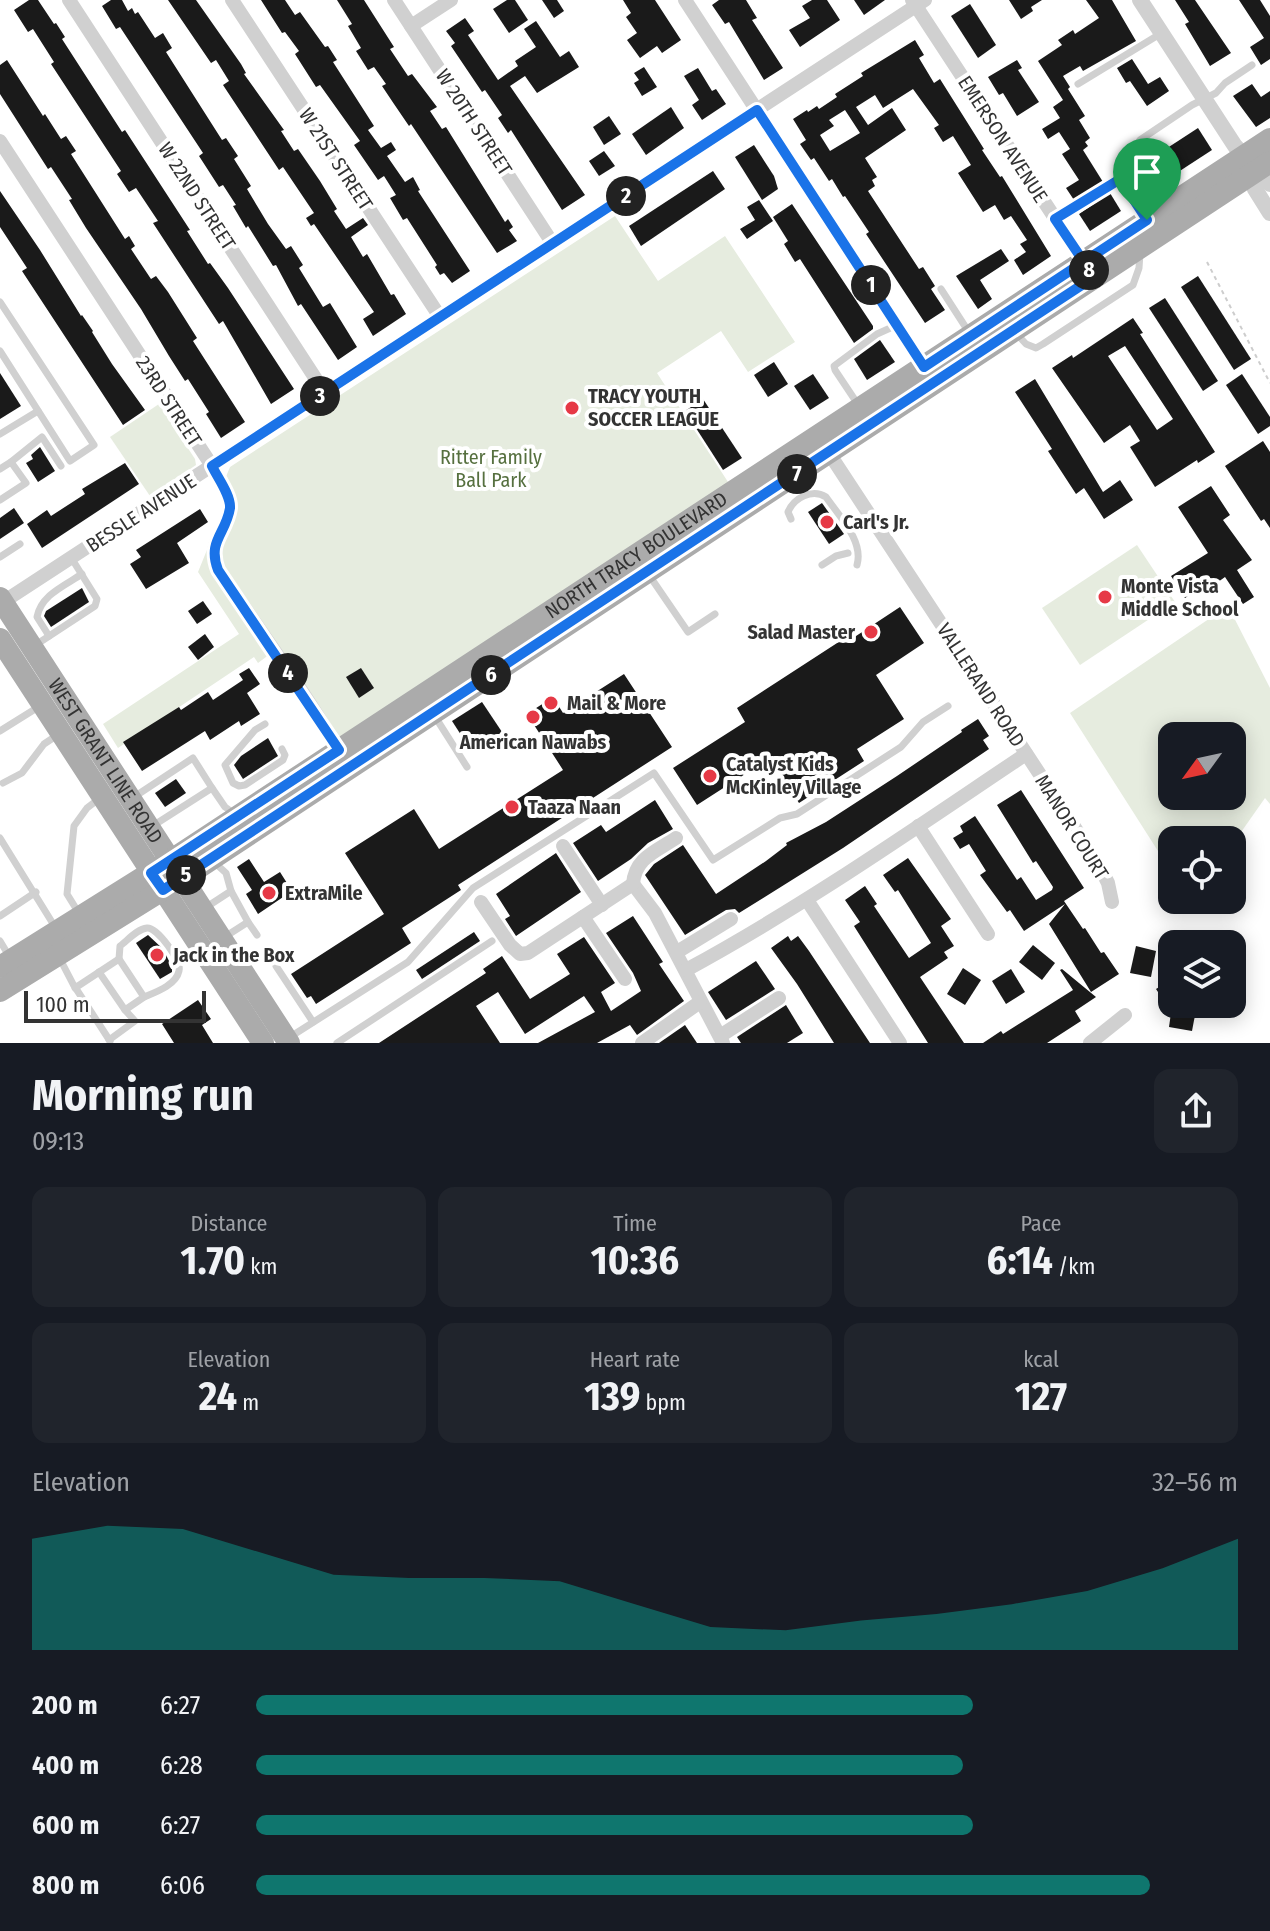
<!DOCTYPE html>
<meta charset="utf-8">
<style>
body{margin:0;font-family:"Fira Sans Condensed",sans-serif;background:#20242c;color:#f1f3f6;height:100vh;display:flex;flex-direction:column;font-size:30px;white-space:nowrap}
*{box-sizing:border-box;margin:0}
p{font-size:26px;color:#9ea1a6}
.icon{flex:none;width:44px;height:44px;fill:none;stroke:currentColor;stroke-width:2;stroke-linecap:round;stroke-linejoin:round}
.map{position:relative;height:1043px;overflow:hidden}
.side{display:flex;flex-direction:column;background:#171b24;flex:1}
.side>*{flex:none}
.needle{width:52px;rotate:237deg}
.fabs{position:absolute;left:1158px;top:722px;display:grid;gap:16px}
.fabs a{display:grid;place-items:center;width:88px;height:88px;border-radius:16px;background:#171b24;box-shadow:0 4px 20px #0003;font-size:40px}
.scale{position:absolute;left:24px;bottom:20px;width:182px;box-sizing:border-box;padding-left:8px;border:4px solid #333;border-top:0;font-size:22px;line-height:28px;white-space:nowrap;color:#333;-webkit-text-stroke:6px #fff;paint-order:stroke}
.pin{position:absolute;display:grid;place-items:center;width:68px;height:68px;color:#fff;margin:-82px -34px;border-radius:50% 50% 50% 0;rotate:-45deg;box-shadow:0 0 8px #0007}
.pin .icon{rotate:45deg}
.km{position:absolute;width:40px;height:40px;margin:-20px;border-radius:50%;background:#222;color:#fff;font-size:22px;line-height:40px;text-align:center}
.round{display:grid;place-items:center;flex:none;width:84px;height:84px;border-radius:16px;background:#20242c}
.headline{display:flex;align-items:center;justify-content:space-between;height:136px;padding:0 32px}
h1{font-size:44px;font-weight:700;line-height:60px}
.stats{display:grid;grid-template-columns:repeat(3,1fr);gap:12px;height:136px;padding:8px 32px}
.stats div{display:grid;align-content:center;border-radius:16px;background:#20242c;text-align:center}
.stats b{font-size:40px;font-weight:700}
.stats small{font-size:22px;font-weight:400}
.stats p{font-size:22px}
.chart{height:224px;padding:16px 32px}
.chart p{display:flex;justify-content:space-between}
.chart svg{width:100%;height:144px;margin-top:8px;fill:#0f766e;opacity:.7}
ul{padding:0 32px;list-style:none;font-size:26px}
li{display:grid;grid-template-columns:128px 96px 1fr;align-items:center;height:60px}
li i{height:20px;border-radius:10px;background:#0f766e}
.map>svg:first-child{display:block}
</style>
<div class="map">
<svg width="1270" height="1043" viewBox="0 0 1270 1043">
<rect width="100%" height="100%" fill="#fff"/>
<g fill="#e6ecdf" fill-rule="evenodd">
<polygon points="615,216 658,281 725,236 795,342 748,372 721,331 657,373 730,485 340,737 335,731 323,739 270,654 258,663 254,657 118,748 103,724 239,634 198,572 222,513 233,500 225,479 230,467"/>
<polygon points="159,404 195,459 196,465 150,496 110,437"/>
<polygon points="1137,545 1175,602 1080,665 1042,608"/>
<path d="M1228,606L1270,688V804L1265,798L1232,845V840H1172V873L1070,713ZM1172,736H1232V796H1172Z"/>
</g>
<g fill="#1a1a1a" fill-rule="evenodd">
<polygon points="29,0 38,0 54,24 56,23 65,37 62,39 122,132 125,130 190,230 187,231 208,264 210,263 228,288 294,389 271,404 223,321 219,324 153,223 158,221 136,188 129,192 117,174 121,171 51,64 54,62 33,29 28,32 14,10"/>
<polygon points="111,0 122,0 128,11 132,8 135,14 138,12 155,38 163,33 172,48 166,52 222,140 226,138 238,156 234,159 251,186 247,189 268,224 286,249 291,246 303,265 299,268 323,307 330,303 357,347 338,360 301,304 298,306 276,265 273,266 248,226 246,228 233,206 236,205 223,185 219,187 199,156 203,153 120,27 116,29 102,6"/>
<polygon points="168,0 196,0 241,64 246,73 244,74 284,130 281,131 294,151 298,149 320,181 337,209 334,211 346,229 363,218 368,225 351,237 363,257 367,254 391,295 394,294 406,314 373,336 363,319 374,312 314,224 311,226 306,218 314,213 283,167 279,170 223,85 229,81 216,60 211,63"/>
<polygon points="261,0 285,0 295,15 300,12 325,47 328,46 337,60 333,62 374,126 368,130 381,148 391,142 396,150 387,156 405,182 413,177 420,190 418,191 470,271 452,283 444,273 440,275 435,267 437,265 407,218 403,220 390,198 396,195 384,176 378,180 354,145 360,141 320,85 316,87 295,54 299,51 285,32 282,33"/>
<polygon points="337,0 364,0 394,47 390,49 408,76 412,74 437,107 430,111 442,129 446,127 505,222 508,219 513,227 509,230 517,241 497,253 411,124 409,126 394,104 382,86 386,84 374,67 368,70 356,51 361,48 348,26 352,24"/>
<polygon points="507,0 515,0 528,20 509,33 493,9"/>
<polygon points="542,0 557,0 564,11 554,18"/>
<polygon points="623,0 655,0 681,40 662,53 657,46 640,58 627,40 637,33 626,17 631,13"/>
<polygon points="719,0 746,0 757,18 752,20 783,68 764,80 729,22 725,24 712,5"/>
<polygon points="812,0 827,0 840,20 800,47 789,30 810,18 802,6"/>
<polygon points="854,0 885,0 864,15"/>
<polygon points="1009,0 1042,0 1031,7 1033,11 1021,19"/>
<polygon points="1086,0 1112,0 1136,41 1083,71 1080,66 1063,76 1070,87 1068,89 1085,116 1079,120 1090,138 1085,142 1088,146 1083,150 1103,182 1074,200 1066,188 1079,180 1062,154 1070,149 1059,132 1048,139 1042,129 1060,118 1053,107 1063,100 1038,61 1062,45 1058,40 1073,30 1075,34 1099,18"/>
<polygon points="1175,0 1195,0 1231,53 1210,66 1185,24 1189,22"/>
<polygon points="1239,0 1260,0 1270,16 1270,59 1261,65 1250,47 1264,38"/>
<polygon points="970,4 996,45 978,58 951,16"/>
<polygon points="465,18 474,31 468,35 498,80 518,66 515,61 536,47 524,29 536,21 560,57 569,51 579,67 537,93 525,76 510,86 585,195 562,210 511,130 508,133 498,118 502,115 485,90 482,92 451,46 455,43 446,31"/>
<path d="M915,40L924,55L919,58L934,83L940,79L984,149L982,150L1000,177L1002,176L1051,256L1023,275L1014,260L1026,252L1020,244L1027,240L1011,216L1004,220L995,205L983,212L958,173L971,165L953,136L943,142L934,128L939,125L913,89L883,108L875,95L856,107L868,125L892,108L906,130L865,158L877,177L872,180L875,186L868,191L919,269L923,267L935,286L931,289L945,310L925,323L866,234L869,232L845,196L843,197L832,179L829,181L814,158L811,160L800,144L806,140L793,119L807,110L808,112L817,106L819,109L837,97L835,94L863,76L861,73ZM845,110L860,133L830,151L820,135L834,126L829,120Z"/>
<polygon points="1132,59 1148,84 1160,77 1169,91 1147,106 1130,81 1126,83 1117,68"/>
<polygon points="7,60 43,116 45,114 61,139 66,136 76,151 71,154 125,239 129,236 135,246 131,249 151,279 156,276 168,292 197,338 193,341 245,422 221,438 206,414 209,412 188,379 185,381 169,356 141,309 86,228 69,200 72,199 51,167 48,169 0,94 0,65"/>
<polygon points="1017,60 1022,68 1018,70 1039,102 1017,116 1003,93 999,95 988,77"/>
<polygon points="644,67 657,87 642,96 634,83 639,80 634,73"/>
<polygon points="698,68 712,91 716,89 726,104 702,120 692,105 699,100 684,76"/>
<polygon points="1252,84 1261,97 1270,91 1270,118 1256,127 1233,96"/>
<polygon points="671,107 684,128 646,155 632,134"/>
<polygon points="609,116 621,134 604,145 593,127"/>
<polygon points="1198,128 1212,150 1169,178 1155,156"/>
<polygon points="754,145 774,176 778,189 762,200 735,157"/>
<polygon points="604,151 615,166 599,176 589,161"/>
<polygon points="1133,165 1153,197 1144,202 1123,171"/>
<polygon points="713,171 725,189 641,246 629,226"/>
<polygon points="0,191 40,250 81,316 82,315 93,331 92,332 112,364 145,410 123,425 22,271 27,268 0,227"/>
<polygon points="1110,193 1121,211 1090,231 1079,214"/>
<polygon points="759,200 773,221 747,239 740,229 755,220 747,207"/>
<polygon points="792,204 873,326 873,329 854,343 800,259 795,262 784,244 788,241 773,217"/>
<polygon points="1001,249 1009,261 980,280 992,299 978,309 956,276"/>
<polygon points="1198,276 1251,359 1234,370 1181,287"/>
<polygon points="1165,298 1218,381 1203,391 1149,308"/>
<path d="M1133,318L1143,333L1140,334L1215,452L1198,463L1197,460L1155,487L1130,447L1140,441L1130,425L1104,443L1052,368L1072,355L1073,358ZM1125,346L1173,419L1157,430L1108,356Z"/>
<polygon points="880,340 895,362 867,380 854,359"/>
<polygon points="774,362 788,384 768,397 754,375"/>
<polygon points="0,373 21,406 0,419"/>
<polygon points="813,374 829,398 810,410 794,386"/>
<polygon points="1242,374 1270,417 1270,426 1258,434 1226,385"/>
<polygon points="1035,379 1103,492 1120,480 1133,500 1104,519 1084,488 1076,494 1048,451 1052,449 1015,392"/>
<polygon points="703,399 742,458 723,470 685,411"/>
<polygon points="1263,441 1270,452 1270,528 1264,519 1261,521 1225,466"/>
<polygon points="40,447 55,471 38,482 26,463 33,459 31,455"/>
<polygon points="125,463 139,484 42,548 27,524 47,510 51,516 85,494 82,489"/>
<polygon points="1211,486 1230,515 1223,520 1252,560 1237,570 1254,597 1243,604 1225,577 1218,582 1216,579 1185,598 1171,576 1208,553 1178,507"/>
<polygon points="822,503 844,534 829,544 808,512"/>
<polygon points="14,508 24,523 0,539 0,518"/>
<polygon points="200,509 208,522 177,543 189,563 146,589 130,564 141,557 136,550"/>
<polygon points="82,588 89,602 51,627 44,616 46,611"/>
<polygon points="203,601 212,614 197,624 188,611"/>
<polygon points="900,607 924,643 876,675 904,719 857,749 864,761 799,803 770,758 697,805 673,768 745,722 737,708 851,634 853,638"/>
<polygon points="205,634 214,647 198,660 188,647"/>
<polygon points="249,668 260,684 247,693 260,714 241,726 239,721 210,740 205,731 142,771 123,742 179,707 181,710 208,692 213,700 243,680 239,674"/>
<polygon points="361,668 374,688 359,698 346,677"/>
<polygon points="624,674 672,747 458,885 461,890 402,928 411,943 316,1004 311,996 307,998 291,974 384,914 345,853 414,809 439,849 563,770 527,714 553,697 563,713"/>
<polygon points="482,702 502,732 472,752 452,721"/>
<polygon points="978,719 989,736 983,740 989,749 843,848 739,913 735,909 726,910 685,935 645,875 654,864 683,845 716,894 766,861 787,845 786,843 826,822 897,776 962,732 961,730"/>
<polygon points="268,738 278,756 243,779 234,765 241,756"/>
<polygon points="176,779 186,793 165,807 155,793"/>
<polygon points="1021,790 1084,888 1064,901 1083,929 1085,928 1101,953 1104,952 1119,974 1091,992 1049,924 1065,904 1024,931 1010,910 1007,912 980,875 986,871 969,844 960,849 953,838 963,832 960,826 975,816 1017,880 1021,877 1036,900 1052,890 1053,887 1036,861 1033,863 997,805"/>
<polygon points="655,800 673,829 648,843 631,859 598,881 573,843 601,825 606,832"/>
<polygon points="556,853 581,892 516,936 505,919 510,916 496,894"/>
<polygon points="908,858 951,919 941,926 954,946 944,952 948,958 920,977 964,1043 928,1043 854,926 860,922 845,900 865,886 877,904 874,906 909,958 931,943 898,890 895,892 883,875"/>
<polygon points="249,859 264,882 280,872 292,891 258,914 246,894 252,890 237,867"/>
<polygon points="633,916 663,962 659,964 684,1001 637,1035 630,1025 597,1043 538,1043 595,1012 584,996 525,1034 498,992 476,1006 500,1043 379,1043 486,973 483,969 502,956 530,999 570,974 557,954 584,937 615,983 601,992 611,1011 641,991 633,973 606,933"/>
<polygon points="474,932 480,941 422,979 416,970"/>
<polygon points="148,935 163,949 172,967 172,972 160,979 136,943"/>
<polygon points="788,936 791,941 798,936 809,951 870,1043 834,1043 797,984 771,948"/>
<polygon points="1033,945 1055,963 1042,980 1019,962"/>
<polygon points="1136,946 1156,951 1151,977 1130,973"/>
<polygon points="756,961 775,989 726,1020 708,992"/>
<polygon points="963,968 981,980 965,1005 947,994"/>
<polygon points="1011,969 1025,992 1006,1004 992,981"/>
<polygon points="1062,969 1096,997 1075,1011 1081,1021 1047,1043 983,1043 1001,1031 1003,1034 1073,990 1060,970"/>
<polygon points="1172,979 1172,996 1164,1001 1156,989"/>
<polygon points="198,1000 211,1019 202,1025 213,1043 174,1043 162,1024"/>
<polygon points="786,1005 803,1033 787,1043 741,1043 737,1037"/>
<polygon points="1172,1006 1196,1010 1192,1031 1169,1027"/>
<polygon points="685,1025 697,1043 659,1043"/>
</g>
<g fill="none" stroke-linecap="round" stroke-linejoin="round">
<polyline stroke="#cdcdcd" stroke-width="2" stroke-dasharray="4 4" stroke-linecap="butt" points="1207,262 1270,383"/>
<g stroke="#d0d0d0" stroke-width="7">
<polyline points="1078,84 1160,34"/>
<polyline points="1167,202 1135,157 1135,147 1140,140 1192,105 1216,93 1225,83 1252,65"/>
<polyline points="1055,219 1117,181 1123,183 1146,218"/>
<polyline points="941,289 970,334"/>
<polyline points="0,302 94,445 70,461 0,351"/>
<polyline points="1015,332 1026,344 1036,348 1043,344 1133,285 1139,268 1140,253"/>
<polyline points="859,406 835,370 834,366 877,334 897,325"/>
<polyline points="0,434 38,411"/>
<polyline points="11,462 42,437 61,466"/>
<polyline points="0,469 11,462 26,483 0,500"/>
<path d="M791,519L788,512C794,498 812,488 826,497C839,516 864,541 857,565"/>
<polyline points="0,557 20,544"/>
<polyline points="822,565 836,556 848,553"/>
<polyline points="649,575 688,632 715,614"/>
<path d="M49,636L37,617C41,595 64,586 82,574"/>
<polyline points="34,646 95,606 97,599 72,559"/>
<polyline points="434,715 467,767"/>
<polyline points="265,724 255,730 225,765 233,783 239,786 245,785 283,760 285,755 282,749"/>
<polyline points="0,731 40,706"/>
<polyline points="3,783 22,773 44,744 59,734"/>
<polyline points="134,797 193,758 212,788"/>
<polyline points="151,827 212,788 225,807 235,814"/>
<polyline points="0,838 55,927"/>
<polyline points="215,863 226,873 231,891"/>
<polyline points="205,908 231,891 248,922"/>
<polyline points="80,915 67,894 74,826 87,808 100,798"/>
<polyline points="0,916 36,892"/>
<polyline points="223,938 248,922 257,935"/>
<polyline points="0,941 9,956"/>
<polyline points="60,959 73,984 110,1041"/>
<path d="M119,959L120,946C127,941 137,929 147,928C157,927 182,961 179,971C176,985 156,992 144,997"/>
<polyline points="276,966 313,1022"/>
<polyline points="99,972 125,1010"/>
<polyline points="75,988 119,959 144,997 125,1010 135,1021 109,1040"/>
<polyline points="290,1037 408,962 473,888 654,773 713,860 780,818 797,814 901,747 923,722 948,706"/>
<polyline points="337,1043 492,941"/>
</g>
<g stroke="#d0d0d0" stroke-width="14">
<polyline points="69,0 325,393"/>
<polyline points="232,0 440,317"/>
<polyline points="394,0 553,244"/>
<polyline points="685,0 927,372"/>
<polyline points="912,0 1087,267"/>
<polyline points="411,26 451,0"/>
<path d="M0,141L212,466C217,477 231,495 230,508C226,534 206,541 218,570C235,595 339,739 339,757"/>
<polyline points="825,447 1098,863 1108,883 1112,902"/>
<polyline points="0,604 925,0"/>
<polyline points="918,826 988,934"/>
<polyline points="563,846 602,905"/>
<polyline points="633,884 655,913 723,1043"/>
<path d="M633,884C635,858 655,852 676,838"/>
<polyline points="807,900 900,1043"/>
<polyline points="481,902 510,945 520,954 528,953 633,884"/>
<polyline points="583,917 625,979"/>
<polyline points="677,952 731,919"/>
<path d="M686,970C804,906 914,829 1026,754"/>
<polyline points="720,1036 779,998"/>
<polyline points="642,1043 700,1002"/>
<polyline points="1090,1043 1125,1015"/>
</g>
<g stroke="#d0d0d0" stroke-width="16">
<polyline points="1140,0 1235,146 1270,184"/>
<polyline points="1246,166 1255,189 1270,213"/>
</g>
<g stroke="#ababab" stroke-width="22">
<path id="s1" d="M0,598L289,1043"/>
<polyline points="0,639 263,1043"/>
<path id="s2" d="M0,967L182,853L1270,139"/>
<polyline points="0,991 198,868 1270,162"/>
</g>
</g>
<g fill="none" stroke-linecap="round" stroke-linejoin="round">
<g stroke="#fff" stroke-width="16">
<path id="route" d="M1147,220C1073,269 998,318 924,367L757,110L212,466C217,477 231,495 230,508C226,534 207,541 218,570L339,750L151,873L163,890L1094,277L1055,219L1117,181L1123,183L1147,220"/>
</g>
<use href="#route" stroke="#1a73e8" stroke-width="10"/>
</g>
<g fill="#e63946" stroke="#fff" stroke-width="3">
<circle cx="572" cy="408" r="8"/>
<circle cx="827" cy="522" r="8"/>
<circle cx="1105" cy="597" r="8"/>
<circle cx="871" cy="632" r="8"/>
<circle cx="551" cy="703" r="8"/>
<circle cx="533" cy="717" r="8"/>
<circle cx="710" cy="776" r="8"/>
<circle cx="512" cy="807" r="8"/>
<circle cx="269" cy="893" r="8"/>
<circle cx="157" cy="955" r="8"/>
</g>
<g text-anchor="middle" dominant-baseline="central" stroke-width="8" stroke-linejoin="round" paint-order="stroke">
<g font-size="20" fill="#333" stroke="#fff">
<text transform="translate(474 122) rotate(57)">W 20TH STREET</text>
<text transform="translate(1003 139) rotate(57)">EMERSON AVENUE</text>
<text transform="translate(336 159) rotate(57)">W 21ST STREET</text>
<text transform="translate(197 196) rotate(57)">W 22ND STREET</text>
<text transform="translate(169 401) rotate(57)">23RD STREET</text>
<text transform="translate(141 513) rotate(-33)">BESSLE AVENUE</text>
<text stroke="none"><textPath href="#s2" startOffset="758">NORTH TRACY BOULEVARD</textPath></text>
<text transform="translate(981 685) rotate(57)">VALLERAND ROAD</text>
<text stroke="none"><textPath href="#s1" startOffset="194">WEST GRANT LINE ROAD</textPath></text>
<text transform="translate(1072 827) rotate(58)">MANOR COURT</text>
</g>
<g font-size="20" font-weight="bold" fill="#333" stroke="#fff" text-anchor="start">
<text x="588" y="396">TRACY YOUTH<tspan x="588" dy="23">SOCCER LEAGUE</tspan></text>
<text x="843" y="522">Carl's Jr.</text>
<text x="1121" y="586">Monte Vista<tspan x="1121" dy="23">Middle School</tspan></text>
<text x="855" y="632" text-anchor="end">Salad Master</text>
<text x="567" y="703">Mail &amp; More</text>
<text x="533" y="742" text-anchor="middle">American Nawabs</text>
<text x="726" y="764">Catalyst Kids<tspan x="726" dy="23">McKinley Village</tspan></text>
<text x="528" y="807">Taaza Naan</text>
<text x="285" y="893">ExtraMile</text>
<text x="173" y="955">Jack in the Box</text>
</g>
<g font-size="20" fill="#56703f" stroke="#fff">
<text x="491" y="457">Ritter Family<tspan x="491" dy="23">Ball Park</tspan></text>
</g>
</g>
</svg>
<div class="fabs">
<a><svg class="needle" viewBox="-14 -14 28 28"><path d="M0-13l5 13h-10z" fill="#e53935"/><path d="M0 13l5-13h-10z" fill="#9ea1a6"/></svg></a>
<a><svg class="icon" aria-label="locate" viewBox="0 0 24 24"><circle cx="12" cy="12" r="6"/><path d="M12 2v4M12 18v4M2 12h4M18 12h4"/></svg></a>
<a><svg class="icon" aria-label="layers" viewBox="0 0 24 24"><path d="M12 4l9 5-9 5-9-5zM3 14l9 5 9-5"/></svg></a>
</div>
<div class="scale">100 m</div>
<div class="pin" style="left:1147px;top:220px;background:#1e9e55"><svg class="icon" aria-label="arrive" viewBox="0 0 24 24"><path d="M6 21V4h12l-3 4 3 4H6"/></svg></div>
<b class="km" style="left:871px;top:285px">1</b>
<b class="km" style="left:626px;top:196px">2</b>
<b class="km" style="left:320px;top:396px">3</b>
<b class="km" style="left:288px;top:673px">4</b>
<b class="km" style="left:186px;top:875px">5</b>
<b class="km" style="left:491px;top:675px">6</b>
<b class="km" style="left:797px;top:474px">7</b>
<b class="km" style="left:1089px;top:270px">8</b>
</div>
<section class="side">
<div class="headline"><div><h1>Morning run</h1><p>09:13</p></div><a class="round"><svg class="icon" aria-label="share" viewBox="0 0 24 24"><path d="M12 15V3M7 8l5-5 5 5M5 13v7h14v-7"/></svg></a></div>
<div class="stats">
<div><p>Distance</p><b>1.70<small> km</small></b></div>
<div><p>Time</p><b>10:36</b></div>
<div><p>Pace</p><b>6:14<small> /km</small></b></div>
</div>
<div class="stats">
<div><p>Elevation</p><b>24<small> m</small></b></div>
<div><p>Heart rate</p><b>139<small> bpm</small></b></div>
<div><p>kcal</p><b>127</b></div>
</div>
<div class="chart"><p><span>Elevation</span>32–56 m</p>
<svg viewBox="0 0 160 44" preserveAspectRatio="none"><path d="M0 44V10L10 6L20 7L30 14L40 21L50 22L60 22L70 23L80 30L90 37L100 38L110 35L120 33L130 30L140 26L150 19L160 10V44z"/></svg>
</div>
<ul>
<li><b>200 m</b>6:27<i style="width:73%"></i></li>
<li><b>400 m</b>6:28<i style="width:72%"></i></li>
<li><b>600 m</b>6:27<i style="width:73%"></i></li>
<li><b>800 m</b>6:06<i style="width:91%"></i></li>
</ul>
</section>
